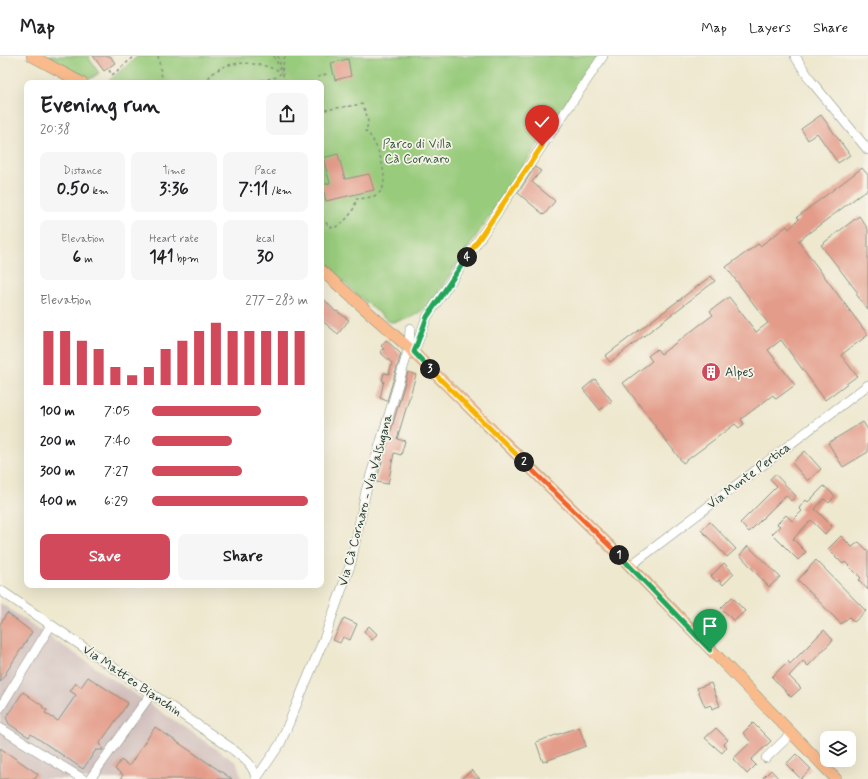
<!DOCTYPE html>
<meta charset="utf-8">
<style>
body{margin:0;font-family:Mynerve,sans-serif;background:#f6f6f6;color:#202124;height:100vh;display:flex;flex-direction:column;font-size:15px;white-space:nowrap}
*{box-sizing:border-box;margin:0}
p{font-size:13px;color:#757577}
.icon{flex:none;width:22px;height:22px;fill:none;stroke:currentColor;stroke-width:2;stroke-linecap:round;stroke-linejoin:round}
.map{position:relative;flex:1;overflow:hidden}
.panel{position:absolute;left:24px;top:24px;width:300px;height:508px;display:flex;flex-direction:column;background:#fff;border-radius:8px;box-shadow:0 4px 16px #0002}
.panel>*{flex:none}
.fabs{position:absolute;left:820px;top:675px;display:grid;gap:8px}
.fabs a{display:grid;place-items:center;width:36px;height:36px;border-radius:8px;background:#fff;box-shadow:0 4px 16px #0002;font-size:20px}
.pin{position:absolute;display:grid;place-items:center;width:34px;height:34px;color:#fff;margin:-41px -17px;border-radius:50% 50% 50% 0;rotate:-45deg;box-shadow:0 0 4px #0007}
.pin .icon{rotate:45deg}
.km{position:absolute;width:20px;height:20px;margin:-10px;border-radius:50%;background:#222;color:#fff;font-size:11px;line-height:20px;text-align:center}
.round{display:grid;place-items:center;flex:none;width:42px;height:42px;border-radius:8px;background:#f6f6f6}
.headline{display:flex;align-items:center;justify-content:space-between;height:68px;padding:0 16px}
h1{font-size:22px;font-weight:700;line-height:30px}
.figures{display:grid;grid-template-columns:repeat(3,1fr);gap:6px;height:68px;padding:4px 16px}
.figures div{display:grid;align-content:center;border-radius:8px;background:#f6f6f6;text-align:center}
.figures b{font-size:17px;font-weight:700}
.figures small{font-size:11px;font-weight:400}
.figures p{font-size:11px}
.chart{height:112px;padding:8px 16px}
.chart p{display:flex;justify-content:space-between}
.chart svg{width:100%;height:72px;margin-top:4px;stroke:#d1495b;stroke-width:6}
.action{display:flex;gap:8px;margin-top:auto;padding:8px 16px}
.action a{flex:1;height:46px;border-radius:8px;background:#d1495b;color:#fff;font-size:16px;font-weight:700;line-height:46px;text-align:center}
.action a+a{background:#f6f6f6;color:#202124}
ul{padding:0 16px;list-style:none;font-size:13px}
li{display:grid;grid-template-columns:64px 48px 1fr;align-items:center;height:30px}
li i{height:10px;border-radius:5px;background:#d1495b}
header{display:flex;align-items:center;gap:24px;box-sizing:border-box;height:56px;padding:0 20px;background:#fff;border-bottom:1px solid #e0e0e0}
header strong{font-size:19px}
nav{display:flex;gap:22px;margin-inline-start:auto;font-size:14px}
.map>svg:first-child{display:block}
</style>
<header>
<strong>Map</strong>
<nav><a>Map</a><a>Layers</a><a>Share</a></nav>
</header>
<div class="map">
<svg width="868" height="723" viewBox="0 0 868 723">
<rect width="100%" height="100%" fill="#f7f3e8"/>
<filter id="ink" filterUnits="userSpaceOnUse"><feTurbulence type="fractalNoise" baseFrequency=".025" numOctaves="2"/><feDisplacementMap in="SourceGraphic" scale="8" xChannelSelector="R" yChannelSelector="G"/><feConvolveMatrix kernelMatrix="1 2 1 2 8 2 1 2 1" color-interpolation-filters="sRGB"/></filter>
<filter id="wash" filterUnits="userSpaceOnUse"><feTurbulence type="fractalNoise" baseFrequency=".012" numOctaves="4" result="noise"/><feDisplacementMap in="SourceGraphic" scale="16" xChannelSelector="R" yChannelSelector="G"/><feGaussianBlur stdDeviation="0.9" result="paint"/><feColorMatrix in="noise" values="0 0 0 0 0 0 0 0 0 0 0 0 0 0 0 0 0 1.4 0 .05"/><feComposite in="paint" operator="in"/></filter>
<g filter="url(#wash)">
<rect width="100%" height="100%" fill="#eee8cf"/>
<polygon fill="#d1bfbd" points="0,547 237,707 242,723 0,723"/>
<g fill="#98cb7c" stroke="#5c8458">
<polygon points="46,0 91,0 89,2 99,17 90,23"/>
<path d="M138,0H598L430,248C417,259 408,265 390,266L356,238L321,205V27H106Z"/>
</g>
<g id="blocks">
<g fill="#e49c8a">
<polygon points="93,0 110,0 115,7 104,15"/>
<polygon points="348,3 351,20 335,24 331,7"/>
<polygon points="821,59 850,99 838,107 817,77 808,84 801,73"/>
<polygon points="338,98 345,123 369,118 374,134 326,145 322,129 330,127 323,102"/>
<polygon points="535,111 541,115 532,126 555,145 544,159 518,137"/>
<polygon points="862,112 868,119 868,133 798,185 868,279 841,299 857,320 825,344 781,284 768,294 795,329 776,343 773,339 741,363 744,368 739,372 735,368 683,407 623,327 652,305 648,300 657,293 661,298 713,259 710,255 729,241 756,276 768,267 726,211 758,188 760,190 787,170 789,173 799,163 797,161"/>
<polygon points="859,160 868,173 868,254 856,238 858,237 821,189"/>
<polygon points="711,220 715,225 610,306 605,300"/>
<polygon points="321,240 336,256 337,255 349,264 338,278 321,264"/>
<polygon points="386,284 401,298 387,345 380,342 384,325 382,324 384,317 389,318 392,307 382,298 381,294 384,293 381,290"/>
<polygon points="408,316 416,319 397,383 405,385 401,399 394,397 388,428 376,426"/>
<polygon points="595,323 612,345 600,354 583,333"/>
<polygon points="863,366 868,374 868,396 843,411 828,387"/>
<polygon points="805,395 821,413 808,425 792,407"/>
<polygon points="775,418 796,440 791,445 786,439 749,476 740,467 777,430 770,423"/>
<polygon points="824,430 835,440 829,447 824,443 815,453 832,470 825,478 811,464 793,483 806,496 798,504 772,478 780,470 777,468 786,459 792,465 802,455 799,452 806,444 808,446"/>
<polygon points="710,466 736,493 727,501 701,474"/>
<polygon points="841,480 852,491 859,486 868,495 868,534 859,524 861,522 845,506 843,508 828,493"/>
<polygon points="748,490 780,521 769,531 740,499"/>
<polygon points="816,504 866,555 854,566 849,561 841,568 798,524"/>
<polygon points="724,507 734,518 723,529 719,524 717,526 711,520"/>
<polygon points="732,541 745,555 734,565 721,552"/>
<polygon points="7,557 32,576 0,626 0,568"/>
<polygon points="344,562 357,568 350,584 343,581 340,587 333,584"/>
<polygon points="369,570 377,578 372,584 364,575"/>
<polygon points="824,574 833,584 808,610 803,605 789,620 801,632 791,641 772,621 788,605 790,608"/>
<polygon points="88,621 128,647 100,687 103,694 96,694 83,713 31,678 29,681 24,678 9,668 6,661 23,636 43,650 42,651 47,654 45,657 58,665 76,639 70,635 76,627 81,631"/>
<polygon points="711,627 720,650 712,653 711,649 705,651 697,632"/>
<polygon points="753,667 771,685 751,704 756,709 747,718 733,703 751,686 743,677"/>
<polygon points="155,671 232,723 120,723 123,719 115,713 121,704 129,710"/>
<polygon points="579,671 586,690 543,706 536,686"/>
<polygon points="716,672 728,684 724,688 727,691 722,697 705,682"/>
<polygon points="0,692 38,718 35,723 0,723"/>
<polygon points="796,698 811,713 801,723 786,708"/>
<polygon points="472,714 480,723 461,723"/>
<polygon points="771,714 779,723 762,723"/>
</g>
</g>
</g>
<g filter="url(#ink)">
<use href="#blocks" fill-opacity="0" stroke="#869282" stroke-width="1"/>
<g fill="none" stroke-linecap="round" stroke-linejoin="round">
<g stroke="#869282" stroke-width="10">
<g id="minor">
<polyline points="795,0 811,25 868,94"/>
<polyline points="414,296 427,261 603,0"/>
<polyline points="630,510 868,329"/>
<path d="M0,534L231,692C242,701 254,708 256,723"/>
<polyline points="0,652 51,569"/>
<polyline points="0,672 83,723"/>
<polyline points="766,702 791,678"/>
<polyline points="90,723 151,638"/>
<polyline points="256,723 280,688 324,583 351,507 366,435 409,292 410,272"/>
</g>
</g>
<g stroke="#869282" stroke-width="12">
<g id="major">
<polyline points="32,0 82,27"/>
<polyline points="321,214 409,292 630,510 836,723"/>
</g>
</g>
<g stroke="#869282" stroke-width="1.5" stroke-dasharray="3 3" stroke-linecap="butt">
<polyline points="158,0 163,27"/>
<polyline points="274,0 281,15"/>
<polyline points="278,0 285,27"/>
<polyline points="109,14 112,19 135,0"/>
<path d="M205,27C221,0 257,5 282,16"/>
<polyline points="250,27 277,21 282,16 284,2 287,0"/>
<polyline points="319,27 318,21 329,17"/>
<path d="M321,37L324,54L362,48C366,56 371,67 365,75C377,82 391,125 380,136C375,142 364,142 356,143C355,156 345,166 334,172L329,170L321,161"/>
</g>
<use href="#minor" stroke="#fff" stroke-width="9"/>
<use href="#major" stroke="#fabb8c" stroke-width="11"/>
</g>
</g>
<g fill="none" stroke-linecap="round" stroke-linejoin="round" filter="url(#ink)">
<g stroke="#fff" stroke-width="8">
<polyline id="split-1" points="619,499 710,594"/>
</g>
<g stroke="#fff" stroke-width="8">
<polyline id="split-2" points="524,406 619,499"/>
</g>
<g stroke="#fff" stroke-width="8">
<polyline id="split-3" points="430,313 524,406"/>
</g>
<g stroke="#fff" stroke-width="8">
<polyline id="split-4" points="430,313 414,296 427,261 467,201"/>
</g>
<g stroke="#fff" stroke-width="8">
<polyline id="split-5" points="467,201 542,90"/>
</g>
<use href="#split-1" stroke="#22a559" stroke-width="5"/>
<use href="#split-2" stroke="#f0652b" stroke-width="5"/>
<use href="#split-3" stroke="#f5b400" stroke-width="5"/>
<use href="#split-4" stroke="#22a559" stroke-width="5"/>
<use href="#split-5" stroke="#f5b400" stroke-width="5"/>
</g>
<defs>
<g id="building-disc" transform="scale(1)"><circle r="9.5" fill="#d1495b" stroke="#f7f3e8"/><path d="M-4-6H4V6H1V3H-1V6H-4ZM-2.5-4.3h1.7v1.8h-1.7ZM.8-4.3h1.7v1.8H.8ZM-2.5-1h1.7V.8h-1.7ZM.8-1h1.7V.8H.8Z" fill="#fff"/></g>
</defs>
<g fill-rule="evenodd">
<use href="#building-disc" x="711" y="316"/>
</g>
<g text-anchor="middle" dominant-baseline="central" stroke-width="3.5" stroke-linejoin="round" paint-order="stroke">
<g font-size="13" fill="#375942" stroke="#f7f3e8">
<text x="417" y="88">Parco di Villa<tspan x="417" dy="15">Cà Cornaro</tspan></text>
</g>
<g font-size="13" fill="#1f3d34" stroke="#f7f3e8" text-anchor="start">
<text x="725" y="316">Alpes</text>
</g>
<g font-size="13" fill="#1f3d34" stroke="#f7f3e8">
<text transform="translate(749 420) rotate(-37)">Via Monte Pertica</text>
<text transform="translate(366 444) rotate(-75)">Via Cà Cornaro - Via Valsugana</text>
<text transform="translate(132 625) rotate(34)">Via Matteo Bianchin</text>
</g>
</g>
</svg>
<div class="fabs">
<a><svg class="icon" aria-label="layers" viewBox="0 0 24 24"><path d="M12 4l9 5-9 5-9-5zM3 14l9 5 9-5"/></svg></a>
</div>
<div class="pin" style="left:710px;top:594px;background:#1e9e55"><svg class="icon" aria-label="arrive" viewBox="0 0 24 24"><path d="M6 21V4h12l-3 4 3 4H6"/></svg></div>
<div class="pin" style="left:542px;top:90px;background:#d93025"><svg class="icon" aria-label="check" viewBox="0 0 24 24"><path d="M5 12l5 5 9-10"/></svg></div>
<b class="km" style="left:619px;top:499px">1</b>
<b class="km" style="left:524px;top:406px">2</b>
<b class="km" style="left:430px;top:313px">3</b>
<b class="km" style="left:467px;top:201px">4</b>
<section class="panel">
<div class="headline"><div><h1>Evening run</h1><p>20:38</p></div><a class="round"><svg class="icon" aria-label="share" viewBox="0 0 24 24"><path d="M12 15V3M7 8l5-5 5 5M5 13v7h14v-7"/></svg></a></div>
<div class="figures">
<div><p>Distance</p><b>0.50<small> km</small></b></div>
<div><p>Time</p><b>3:36</b></div>
<div><p>Pace</p><b>7:11<small> /km</small></b></div>
</div>
<div class="figures">
<div><p>Elevation</p><b>6<small> m</small></b></div>
<div><p>Heart rate</p><b>141<small> bpm</small></b></div>
<div><p>kcal</p><b>30</b></div>
</div>
<div class="chart"><p><span>Elevation</span>277–283 m</p>
<svg viewBox="0 0 160 44" preserveAspectRatio="none"><path d="M5 44V11M15 44V11M25 44V17M35 44V22M45 44V33M55 44V38M65 44V33M75 44V22M85 44V17M95 44V11M105 44V6M115 44V11M125 44V11M135 44V11M145 44V11M155 44V11"/></svg>
</div>
<ul>
<li><b>100 m</b>7:05<i style="width:70%"></i></li>
<li><b>200 m</b>7:40<i style="width:51%"></i></li>
<li><b>300 m</b>7:27<i style="width:58%"></i></li>
<li><b>400 m</b>6:29<i style="width:100%"></i></li>
</ul>
<div class="action"><a>Save</a><a>Share</a></div>
</section>
</div>
